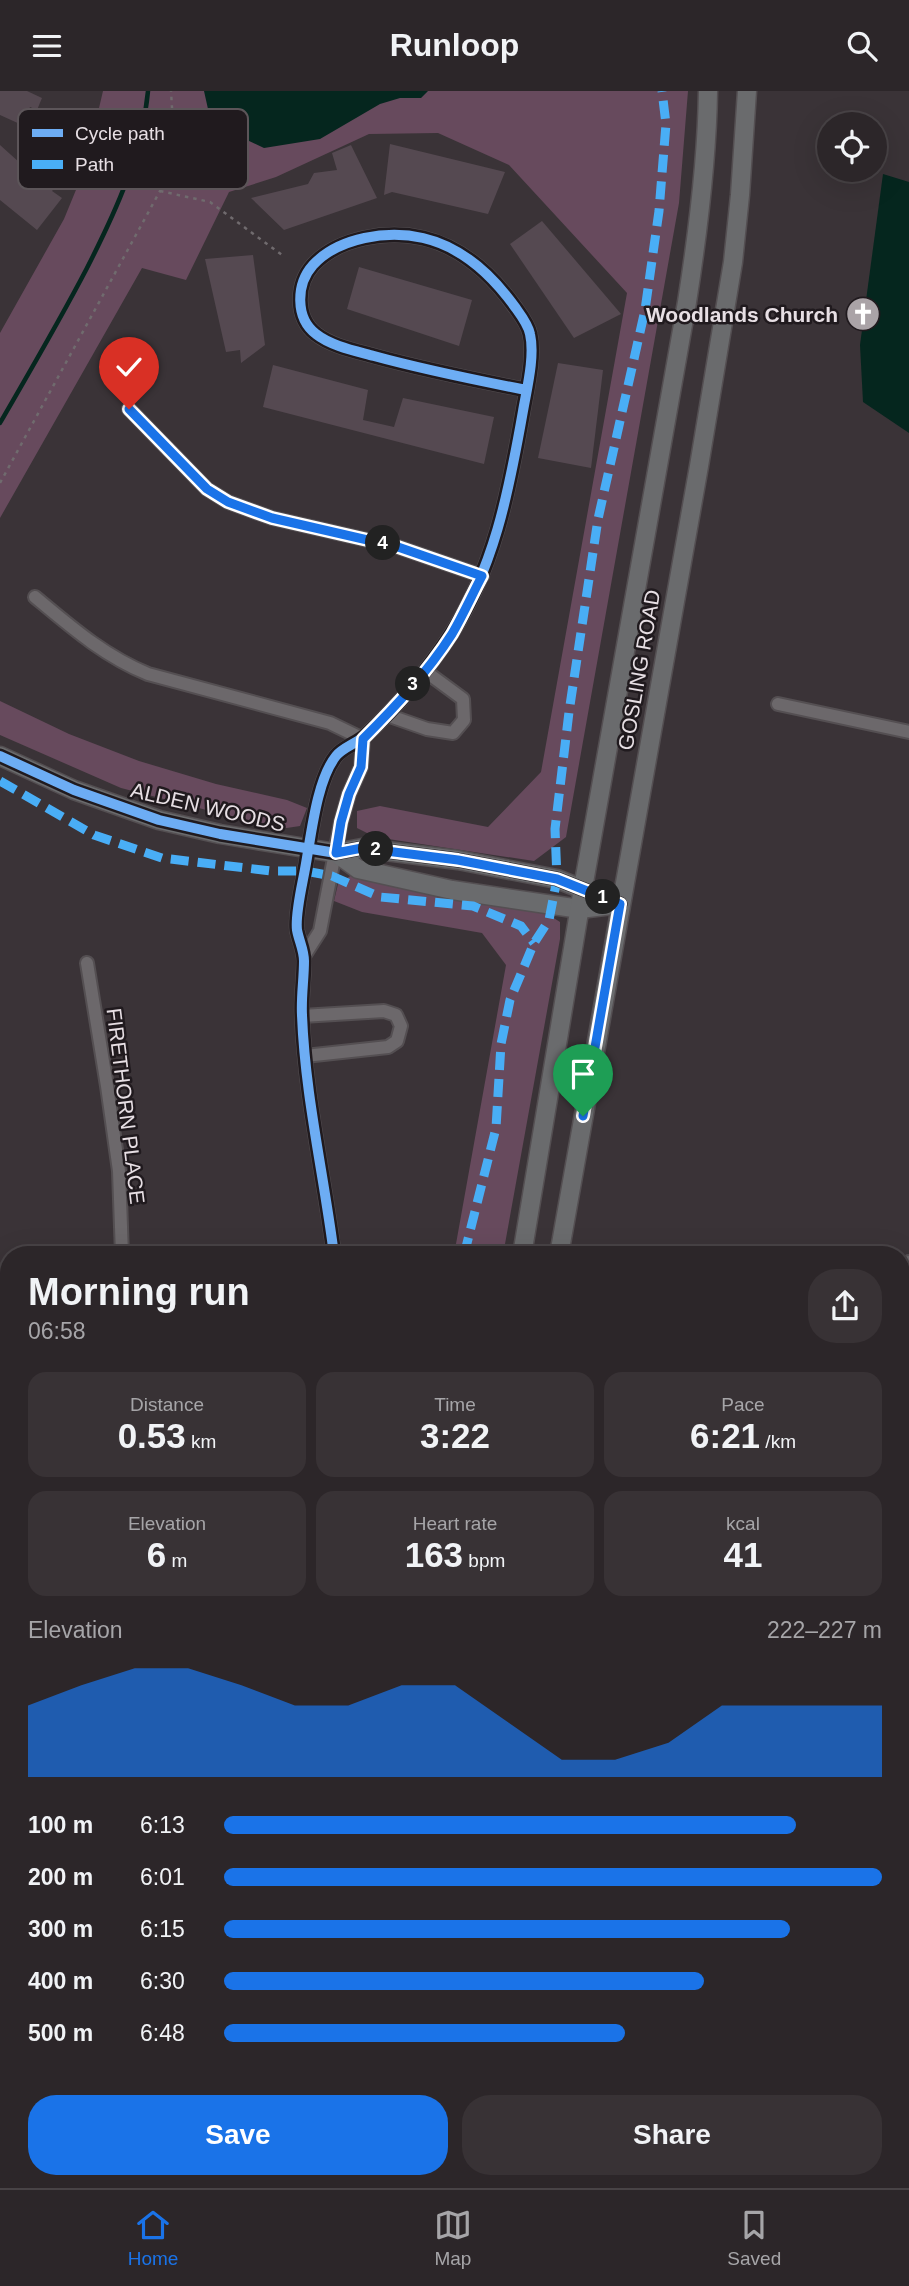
<!DOCTYPE html>
<meta charset="utf-8">
<style>
body{margin:0;font-family:Helvetica,sans-serif;background:#383235;color:#f1f3f6;height:100vh;display:flex;flex-direction:column;font-size:26px;white-space:nowrap}
*{box-sizing:border-box;margin:0}
p{font-size:23px;color:#a6a5a8}
.icon{flex:none;width:38px;height:38px;fill:none;stroke:currentColor;stroke-width:2;stroke-linecap:round;stroke-linejoin:round}
.map{position:relative;flex:1;overflow:hidden}
.sheet{position:absolute;left:0px;top:1155px;width:910px;height:943px;display:flex;flex-direction:column;background:#2c2629;border-radius:28px 28px 0 0;box-shadow:0 7px 28px #0002,0 0 0 2px #484346}
.sheet>*{flex:none}
.tools{position:absolute;left:817px;top:21px;display:grid;gap:14px}
.tools a{display:grid;place-items:center;width:70px;height:70px;border-radius:50%;background:#2c2629;box-shadow:0 7px 28px #0002,0 0 0 2px #484346;font-size:35px}
.pin{position:absolute;display:grid;place-items:center;width:60px;height:60px;color:#fff;margin:-72px -30px;border-radius:50% 50% 50% 0;rotate:-45deg;box-shadow:0 0 7px #0007}
.pin .icon{rotate:45deg}
.km{position:absolute;width:35px;height:35px;margin:-18px;border-radius:50%;background:#222;color:#fff;font-size:19px;line-height:35px;text-align:center}
.round{display:grid;place-items:center;flex:none;width:74px;height:74px;border-radius:28px;background:#383235}
.summary{display:flex;align-items:center;justify-content:space-between;height:119px;padding:0 28px}
h1{font-size:38px;font-weight:600;line-height:52px}
.stats{display:grid;grid-template-columns:repeat(3,1fr);gap:10px;height:119px;padding:7px 28px}
.stats div{display:grid;align-content:center;border-radius:18px;background:#383235;text-align:center}
.stats b{font-size:35px;font-weight:600}
.stats small{font-size:19px;font-weight:400}
.stats p{font-size:19px}
.chart{height:196px;padding:14px 28px}
.chart p{display:flex;justify-content:space-between}
.chart svg{width:100%;height:126px;margin-top:7px;fill:#1a73e8;opacity:.7}
.button{display:flex;gap:14px;margin-top:auto;padding:14px 28px}
.button a{flex:1;height:80px;border-radius:28px;background:#1a73e8;color:#fff;font-size:28px;font-weight:600;line-height:80px;text-align:center}
.button a+a{background:#383235;color:#f1f3f6}
ul{padding:0 28px;list-style:none;font-size:23px}
li{display:grid;grid-template-columns:112px 84px 1fr;align-items:center;height:52px}
li i{height:18px;border-radius:9px;background:#1a73e8}
header{display:flex;justify-content:space-between;align-items:center;height:91px;padding:0 28px;background:#2c2629;font-size:32px;font-weight:600}
.tab-bar{display:flex;justify-content:space-around;align-items:center;height:98px;border-top:2px solid #484346;background:#2c2629;font-size:19px;color:#a6a5a8}
.tab-bar a{display:grid;justify-items:center;gap:4px}
.tab-bar .active{color:#1a73e8}
.map>svg:first-child{display:block}
</style>
<header><svg class="icon" aria-label="menu" viewBox="0 0 24 24"><path d="M4 6h16M4 12h16M4 18h16"/></svg>Runloop<svg class="icon" aria-label="search" viewBox="0 0 24 24"><circle cx="10" cy="10" r="6"/><path d="M15 15l6 6"/></svg></header>
<div class="map">
<svg width="909" height="2097" viewBox="0 0 909 2097">
<rect width="100%" height="100%" fill="#3a3337"/>
<g fill="#674a5d">
<polygon points="103,0 688,0 679,112 566,746 534,770 375,746 357,737 357,720 380,715 488,736 541,681 627,202 509,74 438,42 369,43 276,86 229,101 186,189 142,177 0,427 0,242 64,128 85,77"/>
<polygon points="0,610 69,643 139,670 216,693 287,709 307,717 300,735 280,738 121,697 0,644"/>
<polygon points="352,784 546,822 560,831 560,848 503,1164 454,1164 506,874 482,842 362,821 334,810 338,793"/>
<polygon points="0,1504 9,1505 9,2090 207,2090 221,2097 0,2097"/>
<polygon points="275,2090 481,2090 480,2097 289,2097"/>
<polygon points="502,2090 624,2090 623,2097 501,2097"/>
<polygon points="659,2090 819,2090 817,2097 658,2097"/>
</g>
<g fill="#05261e">
<polygon points="204,0 428,0 421,7 400,7 380,13 320,48 264,57 230,41 208,18"/>
<polygon points="883,83 909,91 909,342 863,311 860,254"/>
</g>
<g fill="none" stroke-linecap="round" stroke-linejoin="round">
<g stroke="#05261e" stroke-width="4.5">
<path d="M0,332C30,280 60,229 87,177C116,120 142,64 148,0"/>
<polyline points="869,2090 869,2097"/>
</g>
</g>
<g fill="#554951">
<polygon points="0,0 27,0 42,7 37,19 30,16 22,34 0,24"/>
<polygon points="390,53 505,81 488,123 392,101 384,104"/>
<polygon points="0,54 30,81 40,71 61,89 52,100 62,107 37,139 0,109"/>
<polygon points="351,54 377,107 284,139 251,107 308,93 314,82 337,79 332,62"/>
<polygon points="542,130 621,223 574,247 510,153"/>
<polygon points="253,164 265,254 241,272 240,259 226,261 205,168"/>
<polygon points="359,176 472,209 459,255 347,218"/>
<polygon points="558,272 603,279 591,377 538,367"/>
<polygon points="273,274 368,299 363,329 394,336 403,307 494,326 484,373 263,316"/>
</g>
<g fill="none" stroke-linecap="round" stroke-linejoin="round">
<g stroke="#544f52" stroke-width="16">
<g id="street">
<polyline points="129,318 207,398 228,411 272,427 398,456 482,485"/>
<path d="M35,506C71,536 104,565 148,583L330,632L363,648"/>
<polyline points="778,613 909,641"/>
<polyline points="387,624 427,638 453,642 464,629 463,608 425,580"/>
<polyline points="304,865 320,840 341,731 349,703 361,676 363,648"/>
<polyline points="87,872 107,995 119,1080 122,1164"/>
<polyline points="302,925 384,920 396,924 401,935 397,950 388,956 305,965"/>
<path d="M334,1164C324,1084 305,1005 302,924C301,906 304,888 304,870C304,859 299,850 297,839C295,823 302,795 305,778C311,747 316,690 336,665C343,656 358,652 367,643C398,615 425,582 448,548C494,479 509,400 523,320C527,297 535,265 530,243C528,233 520,223 515,216C492,184 462,156 423,147C388,139 339,146 313,174C296,193 295,227 316,243C331,255 356,260 374,265C425,279 475,289 526,299"/>
<polyline points="901,1210 909,1171"/>
<polyline points="0,1393 9,1393"/>
<polyline points="901,1625 909,1626"/>
<polyline points="901,1909 909,1910"/>
</g>
</g>
<g stroke="#544f52" stroke-width="21">
<g id="secondary">
<polyline points="0,665 74,699 159,729 220,743 336,762 362,757 458,769 557,788 620,813"/>
<polyline points="336,762 358,778 452,799 580,818 620,813"/>
<path d="M522,1164L583,797L687,211C698,141 707,71 708,0"/>
<polyline points="559,1164 699,375 733,171 740,104 747,0"/>
<polyline points="200,2097 204,2090"/>
<polyline points="246,2097 250,2090"/>
</g>
</g>
<g stroke="#706b6e" stroke-width="2.5" stroke-dasharray="3.5 5" stroke-linecap="butt">
<polyline points="160,100 210,111 282,164"/>
<polyline points="0,392 160,100 173,33 171,0"/>
</g>
<use href="#street" stroke="#6c686b" stroke-width="12"/>
<use href="#secondary" stroke="#6a6b6d" stroke-width="18"/>
<g stroke="#49aef6" stroke-width="9" stroke-dasharray="18 9" stroke-linecap="butt">
<polyline points="0,690 94,744 162,767 271,780 305,780 332,785 380,806 473,815 521,835 534,852"/>
<polyline points="464,1164 496,1037 501,953 510,909 534,852 549,829 557,788 555,738 569,621 598,428 645,219 659,120 666,33 662,0"/>
<polyline points="901,1970 902,1968"/>
<polyline points="901,1998 909,2001"/>
<polyline points="901,2057 909,2060"/>
<polyline points="181,2097 185,2090"/>
<polyline points="633,2097 635,2090"/>
<polyline points="836,2097 837,2090"/>
</g>
<g stroke="#201a1e" stroke-width="15">
<g id="cycleway">
<polyline points="0,665 74,699 159,729 220,743 336,762 362,757 458,769 557,788 620,813"/>
<path d="M334,1164C324,1084 305,1005 302,924C301,906 304,888 304,870C304,859 299,850 297,839C295,823 302,795 305,778C311,747 316,690 336,665C343,656 358,652 367,643C398,615 425,582 448,548C494,479 509,400 523,320C527,297 535,265 530,243C528,233 520,223 515,216C492,184 462,156 423,147C388,139 339,146 313,174C296,193 295,227 316,243C331,255 356,260 374,265C425,279 475,289 526,299"/>
</g>
</g>
<use href="#cycleway" stroke="#6dadf4" stroke-width="10"/>
</g>
<g fill="none" stroke-linecap="round" stroke-linejoin="round">
<g stroke="#fff" stroke-width="14">
<path id="route" d="M129,318L207,398L228,411L272,427L398,456L482,485C472,504 463,524 452,543C427,582 395,616 363,648L361,676L349,703L341,731L336,762L362,757L458,769L557,788L620,813L583,1025"/>
</g>
<use href="#route" stroke="#1a73e8" stroke-width="9"/>
</g>
<defs>
<g id="church-disc" transform="scale(1.75)"><circle r="9.5" fill="#aaa3a7" stroke="#201a1e"/><path d="M-1.2-6h2.4v3.5h3.3v2.4h-3.3V6h-2.4V-.1h-3.3v-2.4h3.3Z" fill="#fff"/></g>
</defs>
<g fill-rule="evenodd">
<use href="#church-disc" x="863" y="223"/>
</g>
<g text-anchor="middle" dominant-baseline="central" stroke-width="5" stroke-linejoin="round" paint-order="stroke">
<g font-size="21" font-weight="bold" fill="#e7dfe4" stroke="#201a1e" text-anchor="end">
<text x="838" y="223">Woodlands Church</text>
</g>
<g font-size="21" fill="#e7dfe4" stroke="#201a1e">
<text transform="translate(639 579) rotate(-80)">GOSLING ROAD</text>
<text transform="translate(208 716) rotate(13)">ALDEN WOODS</text>
<text transform="translate(126 1015) rotate(83)">FIRETHORN PLACE</text>
</g>
</g>
<rect x="18" y="18" width="230" height="80" rx="10" fill="#201a1e" stroke="#5c5559" stroke-width="2"/>
<rect x="32" y="38" width="31" height="8" fill="#6dadf4"/>
<rect x="32" y="69" width="31" height="9" fill="#49aef6"/>
<g font-size="19" fill="#e7dfe4">
<text x="75" y="49">Cycle path</text>
<text x="75" y="80">Path</text>
</g>
</svg>
<div class="tools">
<a><svg class="icon" aria-label="locate" viewBox="0 0 24 24"><circle cx="12" cy="12" r="6"/><path d="M12 2v4M12 18v4M2 12h4M18 12h4"/></svg></a>
</div>
<div class="pin" style="left:583px;top:1025px;background:#1e9e55"><svg class="icon" aria-label="arrive" viewBox="0 0 24 24"><path d="M6 21V4h12l-3 4 3 4H6"/></svg></div>
<div class="pin" style="left:129px;top:318px;background:#d93025"><svg class="icon" aria-label="check" viewBox="0 0 24 24"><path d="M5 12l5 5 9-10"/></svg></div>
<b class="km" style="left:603px;top:806px">1</b>
<b class="km" style="left:376px;top:758px">2</b>
<b class="km" style="left:413px;top:593px">3</b>
<b class="km" style="left:383px;top:452px">4</b>
<section class="sheet">
<div class="summary"><div><h1>Morning run</h1><p>06:58</p></div><a class="round"><svg class="icon" aria-label="share" viewBox="0 0 24 24"><path d="M12 15V3M7 8l5-5 5 5M5 13v7h14v-7"/></svg></a></div>
<div class="stats">
<div><p>Distance</p><b>0.53<small> km</small></b></div>
<div><p>Time</p><b>3:22</b></div>
<div><p>Pace</p><b>6:21<small> /km</small></b></div>
</div>
<div class="stats">
<div><p>Elevation</p><b>6<small> m</small></b></div>
<div><p>Heart rate</p><b>163<small> bpm</small></b></div>
<div><p>kcal</p><b>41</b></div>
</div>
<div class="chart"><p><span>Elevation</span>222–227 m</p>
<svg viewBox="0 0 160 44" preserveAspectRatio="none"><path d="M0 44V19L10 12L20 6L30 6L40 12L50 19L60 19L70 12L80 12L90 25L100 38L110 38L120 32L130 19L140 19L150 19L160 19V44z"/></svg>
</div>
<ul>
<li><b>100 m</b>6:13<i style="width:87%"></i></li>
<li><b>200 m</b>6:01<i style="width:100%"></i></li>
<li><b>300 m</b>6:15<i style="width:86%"></i></li>
<li><b>400 m</b>6:30<i style="width:73%"></i></li>
<li><b>500 m</b>6:48<i style="width:61%"></i></li>
</ul>
<div class="button"><a>Save</a><a>Share</a></div>
</section>
</div>
<nav class="tab-bar">
<a class="active"><svg class="icon" aria-label="home" viewBox="0 0 24 24"><path d="M3 11l9-7 9 7M6 9v11h12V9"/></svg>Home</a>
<a><svg class="icon" aria-label="map" viewBox="0 0 24 24"><path d="M3 6l6-2 6 2 6-2v14l-6 2-6-2-6 2zM9 4v14M15 6v14"/></svg>Map</a>
<a><svg class="icon" aria-label="saved" viewBox="0 0 24 24"><path d="M7 4h10v16l-5-4-5 4z"/></svg>Saved</a>
</nav>
